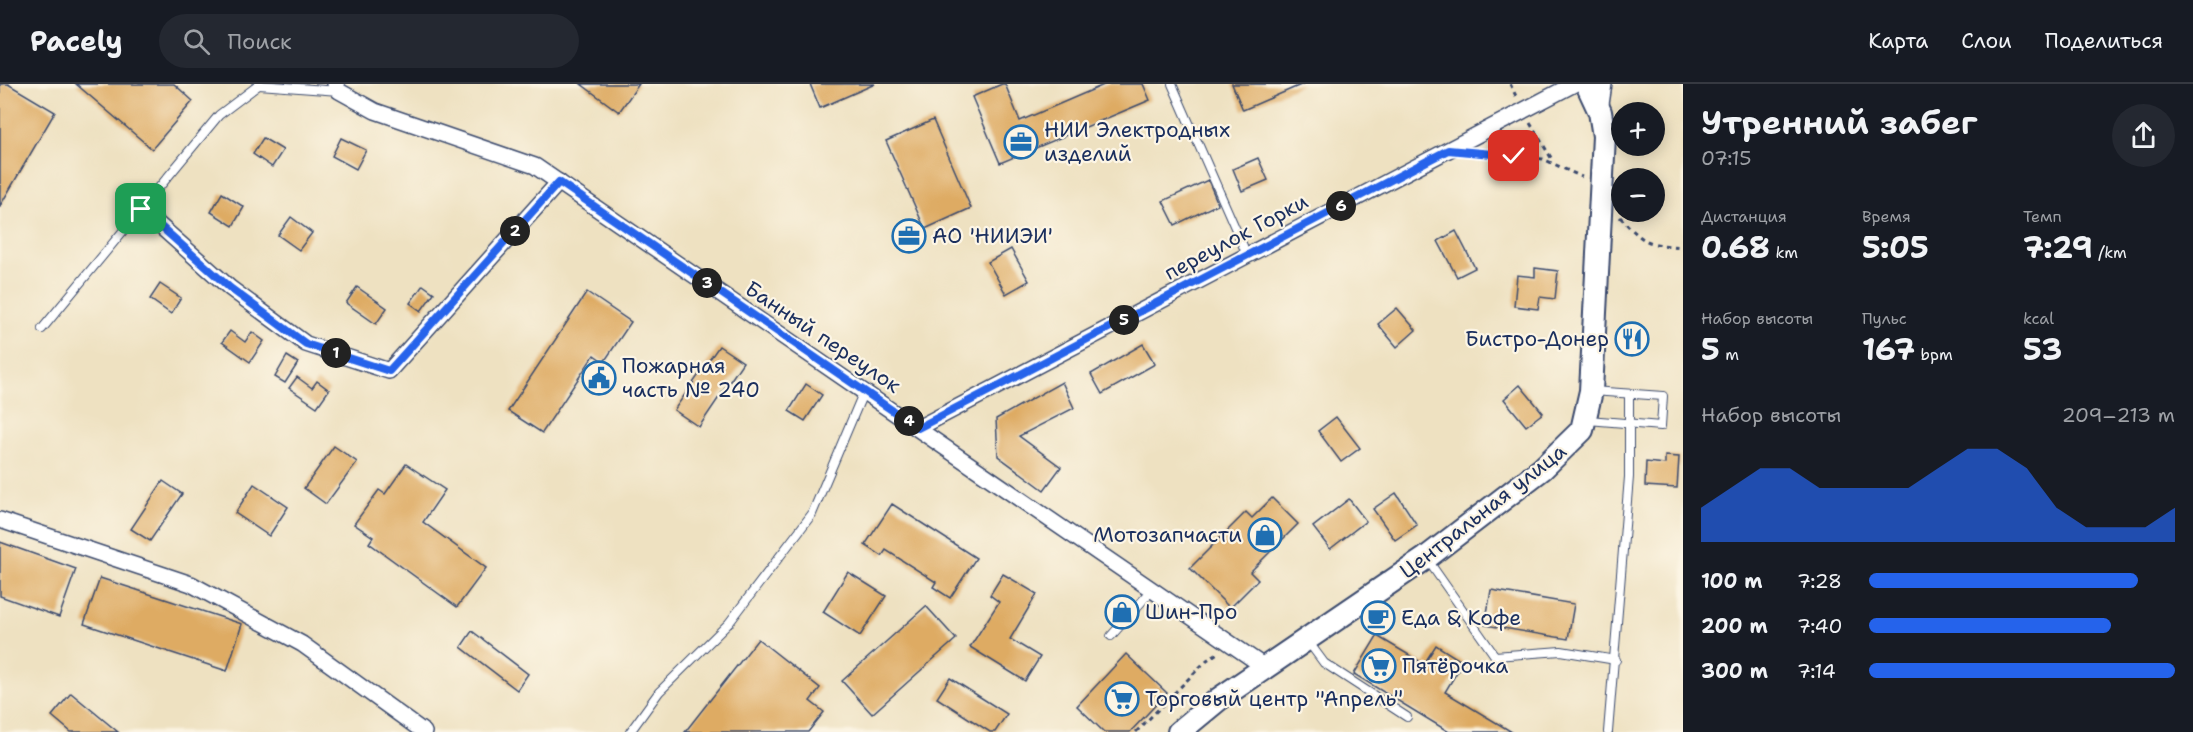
<!DOCTYPE html>
<html lang="ru">
<meta charset="utf-8">
<style>
body{margin:0;font-family:"Shantell Sans",sans-serif;background:#242831;color:#f1f3f6;height:100vh;display:flex;flex-direction:column;font-size:22px;white-space:nowrap}
*{box-sizing:border-box;margin:0}
p{font-size:20px;color:#9ea1a6}
.icon{flex:none;width:33px;height:33px;fill:none;stroke:currentColor;stroke-width:2;stroke-linecap:round;stroke-linejoin:round}
.map{position:relative;flex:1;overflow:hidden}
.panel{display:flex;flex-direction:column;background:#171b24;width:510px}
.panel>*{flex:none}
.controls{position:absolute;left:1611px;top:18px;display:grid;gap:12px}
.controls a{display:grid;place-items:center;width:54px;height:54px;border-radius:50%;background:#171b24;box-shadow:0 3px 15px #0003;font-size:30px}
.pin{position:absolute;display:grid;place-items:center;width:51px;height:51px;color:#fff;margin:-26px;border-radius:12px;box-shadow:0 3px 9px #0006}
.km{position:absolute;width:30px;height:30px;margin:-15px;border-radius:50%;background:#222;color:#fff;font-size:16px;line-height:30px;text-align:center}
.round{display:grid;place-items:center;flex:none;width:63px;height:63px;border-radius:32px;background:#242831}
.overview{display:flex;align-items:center;justify-content:space-between;height:102px;padding:0 18px}
h1{font-size:33px;font-weight:700;line-height:45px}
.stats{display:grid;grid-template-columns:repeat(3,1fr);gap:9px;height:102px;padding:6px 18px}
.stats div{display:grid;align-content:center}
.stats b{font-size:30px;font-weight:700}
.stats small{font-size:16px;font-weight:400}
.stats p{font-size:16px}
.chart{height:168px;padding:12px 18px}
.chart p{display:flex;justify-content:space-between}
.chart svg{width:100%;height:108px;margin-top:6px;fill:#2563eb;opacity:.7}
ul{padding:0 18px;list-style:none;font-size:20px}
li{display:grid;grid-template-columns:96px 72px 1fr;align-items:center;height:45px}
li i{height:15px;border-radius:8px;background:#2563eb}
header{display:flex;align-items:center;gap:36px;box-sizing:border-box;height:84px;padding:0 30px;background:#171b24;border-bottom:2px solid #363941}
header strong{font-size:28px}
nav{display:flex;gap:33px;margin-inline-start:auto;font-size:21px}
.search{width:420px;height:54px;background:#242831;display:flex;align-items:center;gap:15px;box-sizing:border-box;padding:0 21px;border-radius:33px;color:#9ea1a6;font-size:22px}
main{display:flex;flex:1;min-height:0}
.map>svg:first-child{display:block}
</style>
<header>
<strong>Pacely</strong>
<div class="search"><svg class="icon" aria-label="search" viewBox="0 0 24 24"><circle cx="10" cy="10" r="6"/><path d="M15 15l6 6"/></svg>Поиск</div>
<nav><a>Карта</a><a>Слои</a><a>Поделиться</a></nav>
</header>
<main>
<div class="map">
<svg width="1683" height="648" viewBox="0 0 1683 648">
<rect width="100%" height="100%" fill="#fcf5e5"/>
<filter id="ink" filterUnits="userSpaceOnUse"><feTurbulence type="fractalNoise" baseFrequency=".0167" numOctaves="2"/><feDisplacementMap in="SourceGraphic" scale="12" xChannelSelector="R" yChannelSelector="G"/><feConvolveMatrix kernelMatrix="1 2 1 2 8 2 1 2 1" color-interpolation-filters="sRGB"/></filter>
<filter id="wash" filterUnits="userSpaceOnUse"><feTurbulence type="fractalNoise" baseFrequency=".008" numOctaves="4" result="noise"/><feDisplacementMap in="SourceGraphic" scale="24" xChannelSelector="R" yChannelSelector="G"/><feGaussianBlur stdDeviation="1.35" result="paint"/><feColorMatrix in="noise" values="0 0 0 0 0 0 0 0 0 0 0 0 0 0 0 0 0 1.4 0 .05"/><feComposite in="paint" operator="in"/></filter>
<g filter="url(#wash)">
<rect width="100%" height="100%" fill="#eee1c1"/>
<g id="blocks">
<g fill="#deab63">
<polygon points="0,0 8,0 55,28 0,122"/>
<polygon points="76,0 174,0 193,17 152,65"/>
<polygon points="581,0 639,0 619,28"/>
<polygon points="810,0 875,0 820,24"/>
<polygon points="1002,0 1005,0 1020,37 1106,0 1143,0 1150,16 1000,79 972,13"/>
<polygon points="1232,0 1303,0 1243,26"/>
<polygon points="933,36 971,124 925,145 886,57"/>
<polygon points="263,54 283,66 272,83 253,70"/>
<polygon points="341,54 366,66 356,85 332,72"/>
<polygon points="1258,74 1268,96 1242,107 1233,85"/>
<polygon points="1208,96 1218,120 1175,141 1163,117"/>
<polygon points="222,109 244,123 233,142 211,128"/>
<polygon points="291,133 312,149 299,166 278,151"/>
<polygon points="1456,147 1475,184 1457,193 1438,157"/>
<polygon points="1011,165 1029,197 1006,210 988,178"/>
<polygon points="1535,184 1558,187 1555,215 1540,213 1538,225 1514,222 1517,191 1535,193"/>
<polygon points="160,200 181,214 171,230 150,215"/>
<polygon points="423,201 434,209 421,227 410,219"/>
<polygon points="357,203 387,224 376,240 346,219"/>
<polygon points="587,208 631,238 604,278 594,271 542,349 508,327"/>
<polygon points="1397,224 1416,246 1397,263 1378,240"/>
<polygon points="230,247 245,258 252,248 264,257 250,278 222,258"/>
<polygon points="1143,260 1155,280 1102,310 1091,290"/>
<polygon points="719,262 743,278 699,343 674,326"/>
<polygon points="287,272 298,279 285,299 275,293"/>
<polygon points="297,293 312,304 317,297 329,306 317,323 289,304"/>
<polygon points="1062,298 1074,324 1019,352 1061,383 1044,406 998,372 996,335"/>
<polygon points="806,300 822,311 805,337 789,327"/>
<polygon points="1520,301 1543,329 1526,342 1504,315"/>
<polygon points="1336,333 1360,364 1341,378 1318,347"/>
<polygon points="334,362 357,378 326,420 304,404"/>
<polygon points="1665,372 1679,373 1677,404 1645,402 1646,378 1665,380"/>
<polygon points="406,380 445,406 423,438 486,484 457,523 369,459 373,453 354,440 379,406 385,410"/>
<polygon points="163,397 182,410 150,457 131,445"/>
<polygon points="254,400 288,423 269,452 235,429"/>
<polygon points="1396,409 1417,441 1395,456 1373,425"/>
<polygon points="1272,414 1298,440 1250,488 1258,496 1230,524 1190,484 1246,428 1252,434"/>
<polygon points="1349,415 1366,437 1330,465 1313,443"/>
<polygon points="892,420 976,474 950,514 933,503 936,498 886,466 882,472 865,461"/>
<polygon points="0,458 76,485 59,533 0,512"/>
<polygon points="848,488 886,512 860,552 823,528"/>
<polygon points="1003,490 1037,510 1010,555 1040,573 1025,597 970,563 999,518 990,511"/>
<polygon points="100,494 242,540 227,587 84,540"/>
<polygon points="1491,506 1574,520 1568,555 1485,541"/>
<polygon points="926,522 956,555 872,630 842,597"/>
<polygon points="472,547 528,590 517,606 461,563"/>
<polygon points="1377,552 1424,580 1436,561 1463,578 1445,608 1512,648 1449,648 1354,590"/>
<polygon points="758,555 820,604 810,617 824,628 808,648 685,648"/>
<polygon points="1126,570 1167,609 1130,648 1104,648 1077,622"/>
<polygon points="950,594 1007,630 995,648 990,648 937,614"/>
<polygon points="71,609 118,648 71,648 52,632"/>
</g>
</g>
</g>
<g filter="url(#ink)">
<use href="#blocks" fill-opacity="0" stroke="#3b4a6d" stroke-width="1.5"/>
<g fill="none" stroke-linecap="round" stroke-linejoin="round">
<g stroke="#3b4a6d" stroke-width="10">
<g id="service">
<polyline points="1172,0 1247,171"/>
<polyline points="259,1 339,7"/>
<polyline points="42,245 219,31 260,0"/>
<polyline points="1588,336 1661,342 1663,312 1592,307"/>
<polyline points="1427,475 1495,572 1561,567 1616,576"/>
<polyline points="1111,552 1152,506"/>
<polyline points="1307,556 1324,579 1407,633"/>
<polyline points="630,648 659,608 729,539 812,430 864,307"/>
<polyline points="1608,648 1629,393 1629,310"/>
</g>
</g>
<g stroke="#3b4a6d" stroke-width="18">
<g id="minor">
<polyline points="335,0 339,7 375,27 535,82 1266,584"/>
<polyline points="1600,27 1604,0"/>
<polyline points="141,125 230,204 306,260 389,287 559,98"/>
<polyline points="918,344 1574,0"/>
<polyline points="0,436 191,500 302,560 424,648"/>
</g>
</g>
<g stroke="#3b4a6d" stroke-width="26">
<polyline id="secondary" points="1179,648 1219,615 1426,474 1542,385 1582,346 1591,307 1604,52 1600,28 1587,0"/>
</g>
<g stroke="#3b4a6d" stroke-width="3" stroke-dasharray="4.5 4.5" stroke-linecap="butt">
<polyline points="1510,0 1517,14"/>
<polyline points="1530,39 1553,77"/>
<polyline points="1476,69 1543,75 1582,93"/>
<path d="M1620,133C1645,160 1646,160 1683,163"/>
<polyline points="1136,648 1207,576 1219,568"/>
</g>
<use href="#service" stroke="#fff" stroke-width="8"/>
<use href="#minor" stroke="#fff" stroke-width="15"/>
<use href="#secondary" stroke="#fff" stroke-width="22"/>
</g>
</g>
<g fill="none" stroke-linecap="round" stroke-linejoin="round" filter="url(#ink)">
<g stroke="#fff" stroke-width="12">
<polyline id="route" points="141,125 230,204 306,260 389,287 559,98 918,344 1448,66 1514,72"/>
</g>
<use href="#route" stroke="#2563eb" stroke-width="8"/>
</g>
<defs>
<g id="office-ring" transform="scale(1.725)"><circle r="9.5" fill="#fcf5e5" stroke="#1f6fb2" stroke-width="1.5"/><path d="M-6-3h4V-5.5h4V-3h4V5H-6ZM-1-4.5V-3h2v-1.5ZM-6 0V1H6V0Z" fill="#1f6fb2"/></g>
<g id="restaurant-ring" transform="scale(1.725)"><circle r="9.5" fill="#fcf5e5" stroke="#1f6fb2" stroke-width="1.5"/><path d="M-5-6h1v4h1v-4h1v4h1v-4h1v5L-1.5 .5V6h-2V.5L-5-1ZM5-6V6H3V1.5H1.5Q1.5-4 5-6Z" fill="#1f6fb2"/></g>
<g id="civic-ring" transform="scale(1.725)"><circle r="9.5" fill="#fcf5e5" stroke="#1f6fb2" stroke-width="1.5"/><path d="M-.6-6.5H3V-4.5H.6V-3L4-1V1h2V6H-6V1h2V-1L-.6-3ZM-1.2 2.5V6h2.4V2.5Z" fill="#1f6fb2"/></g>
<g id="shop-ring" transform="scale(1.725)"><circle r="9.5" fill="#fcf5e5" stroke="#1f6fb2" stroke-width="1.5"/><path d="M-5-2.5h2.3a2.7 3.5 0 0 1 5.4 0H5L5.5 6h-11ZM-1.5-2.5h3a1.5 2.3 0 0 0-3 0Z" fill="#1f6fb2"/></g>
<g id="cafe-ring" transform="scale(1.725)"><circle r="9.5" fill="#fcf5e5" stroke="#1f6fb2" stroke-width="1.5"/><path d="M-5.5-4.5H6V0H3Q3 3.5 0 3.5H-2.5Q-5.5 3.5-5.5 0ZM3-3.2v2h1.7v-2ZM-6 4.5H4V6H-6Z" fill="#1f6fb2"/></g>
<g id="supermarket-ring" transform="scale(1.725)"><circle r="9.5" fill="#fcf5e5" stroke="#1f6fb2" stroke-width="1.5"/><path d="M-6-5.5h2.5l.6 2H6L4.5 2H-2.5L-4.4-4H-6ZM-1.5 3.2a1.3 1.3 0 1 0 .1 0ZM3 3.2a1.3 1.3 0 1 0 .1 0Z" fill="#1f6fb2"/></g>
</defs>
<g fill-rule="evenodd">
<use href="#office-ring" x="1021" y="58"/>
<use href="#office-ring" x="909" y="152"/>
<use href="#restaurant-ring" x="1632" y="255"/>
<use href="#civic-ring" x="599" y="294"/>
<use href="#shop-ring" x="1265" y="451"/>
<use href="#shop-ring" x="1122" y="528"/>
<use href="#cafe-ring" x="1378" y="534"/>
<use href="#supermarket-ring" x="1379" y="582"/>
<use href="#supermarket-ring" x="1122" y="615"/>
</g>
<g text-anchor="middle" dominant-baseline="central" stroke-width="4.5" stroke-linejoin="round" paint-order="stroke">
<g font-size="21" fill="#1b2f5e" stroke="#fcf5e5" text-anchor="start">
<text x="1044" y="46">НИИ Электродных<tspan x="1044" dy="24">изделий</tspan></text>
<text x="932" y="152">АО 'НИИЭИ'</text>
<text x="1609" y="255" text-anchor="end">Бистро-Донер</text>
<text x="622" y="282">Пожарная<tspan x="622" dy="24">часть № 240</tspan></text>
<text x="1242" y="451" text-anchor="end">Мотозапчасти</text>
<text x="1145" y="528">Шин-Про</text>
<text x="1401" y="534">Еда &amp; Кофе</text>
<text x="1402" y="582">Пятёрочка</text>
<text x="1145" y="615">Торговый центр "Апрель"</text>
</g>
<g font-size="21" fill="#1b2f5e" stroke="#fcf5e5">
<text transform="translate(1236 153) rotate(-28)">переулок Горки</text>
<text transform="translate(823 253) rotate(34)">Банный переулок</text>
<text transform="translate(1483 427) rotate(-38)">Центральная улица</text>
</g>
</g>
</svg>
<div class="controls">
<a>+</a>
<a>−</a>
</div>
<div class="pin" style="left:141px;top:125px;background:#1e9e55"><svg class="icon" aria-label="arrive" viewBox="0 0 24 24"><path d="M6 21V4h12l-3 4 3 4H6"/></svg></div>
<div class="pin" style="left:1514px;top:72px;background:#d93025"><svg class="icon" aria-label="check" viewBox="0 0 24 24"><path d="M5 12l5 5 9-10"/></svg></div>
<b class="km" style="left:336px;top:269px">1</b>
<b class="km" style="left:515px;top:147px">2</b>
<b class="km" style="left:707px;top:199px">3</b>
<b class="km" style="left:909px;top:337px">4</b>
<b class="km" style="left:1124px;top:236px">5</b>
<b class="km" style="left:1341px;top:122px">6</b>
</div>
<section class="panel">
<div class="overview"><div><h1>Утренний забег</h1><p>07:15</p></div><a class="round"><svg class="icon" aria-label="share" viewBox="0 0 24 24"><path d="M12 15V3M7 8l5-5 5 5M5 13v7h14v-7"/></svg></a></div>
<div class="stats">
<div><p>Дистанция</p><b>0.68<small> km</small></b></div>
<div><p>Время</p><b>5:05</b></div>
<div><p>Темп</p><b>7:29<small> /km</small></b></div>
</div>
<div class="stats">
<div><p>Набор высоты</p><b>5<small> m</small></b></div>
<div><p>Пульс</p><b>167<small> bpm</small></b></div>
<div><p>kcal</p><b>53</b></div>
</div>
<div class="chart"><p><span>Набор высоты</span>209–213 m</p>
<svg viewBox="0 0 160 44" preserveAspectRatio="none"><path d="M0 44V30L10 22L20 14L30 14L40 22L50 22L60 22L70 22L80 14L90 6L100 6L110 14L120 30L130 38L140 38L150 38L160 30V44z"/></svg>
</div>
<ul>
<li><b>100 m</b>7:28<i style="width:88%"></i></li>
<li><b>200 m</b>7:40<i style="width:79%"></i></li>
<li><b>300 m</b>7:14<i style="width:100%"></i></li>
</ul>
</section>
</main>
